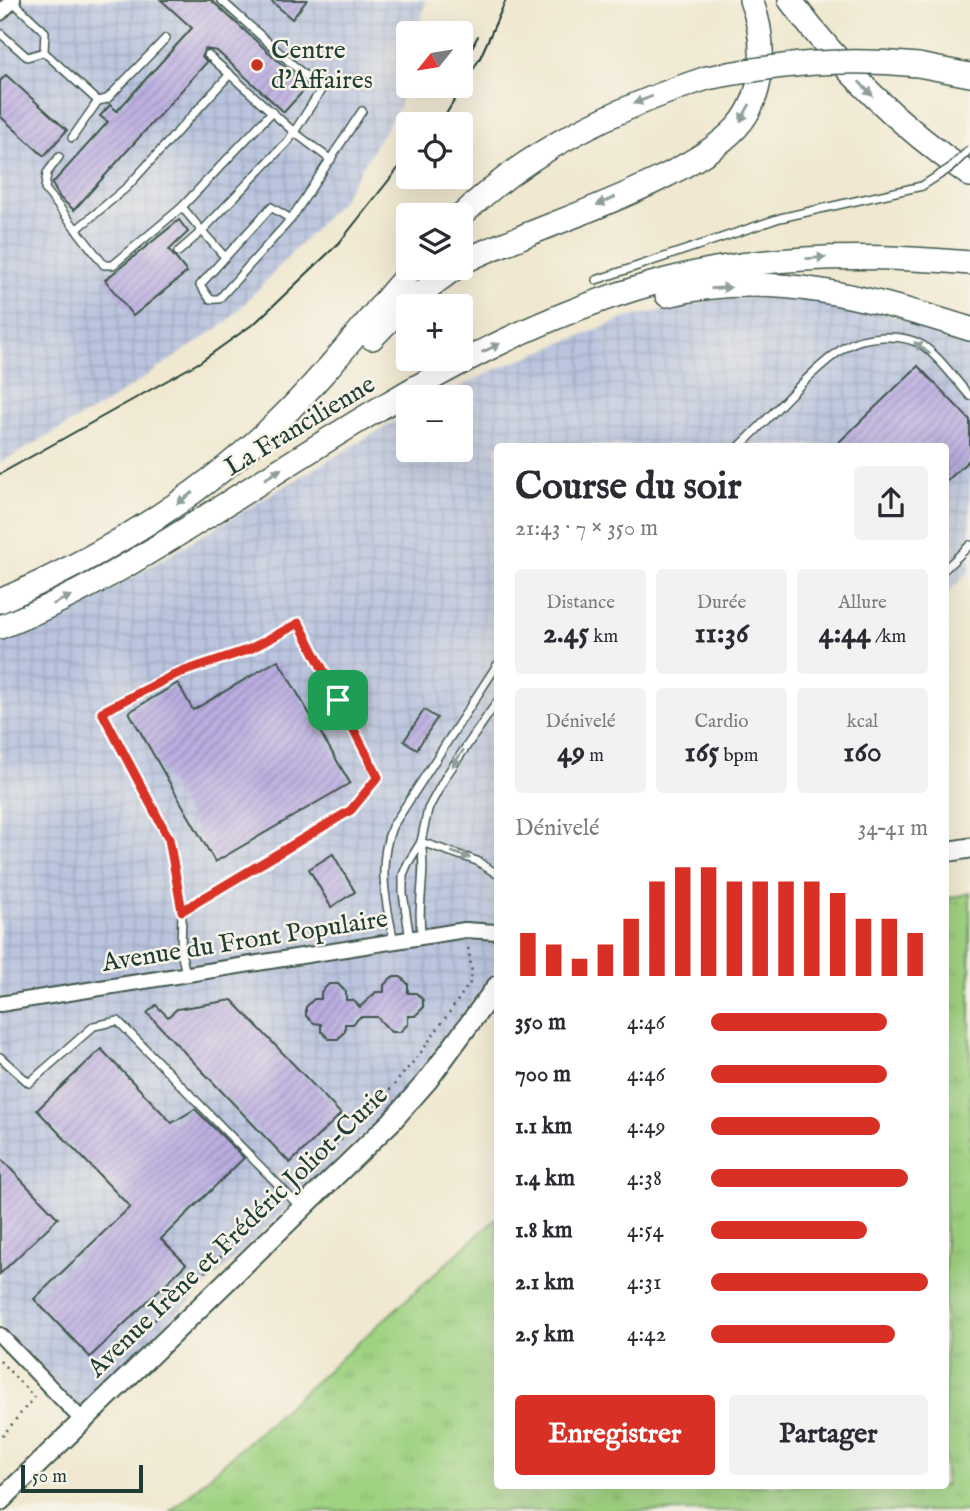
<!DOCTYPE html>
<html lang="fr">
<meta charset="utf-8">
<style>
body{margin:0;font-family:"IM FELL English",serif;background:#f2f2f3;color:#2b2b33;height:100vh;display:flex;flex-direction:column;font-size:26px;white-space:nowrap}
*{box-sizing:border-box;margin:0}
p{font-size:23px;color:#7c7c81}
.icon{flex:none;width:38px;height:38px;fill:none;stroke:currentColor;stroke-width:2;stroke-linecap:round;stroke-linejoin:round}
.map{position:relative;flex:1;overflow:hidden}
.side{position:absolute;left:494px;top:443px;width:455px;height:1046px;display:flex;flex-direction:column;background:#fff;border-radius:7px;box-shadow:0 7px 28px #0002}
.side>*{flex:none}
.needle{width:46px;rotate:240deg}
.fabs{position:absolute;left:396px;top:21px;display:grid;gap:14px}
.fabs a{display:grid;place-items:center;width:77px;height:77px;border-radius:7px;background:#fff;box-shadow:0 7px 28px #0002;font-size:35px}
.scale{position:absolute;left:21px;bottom:18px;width:122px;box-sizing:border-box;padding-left:7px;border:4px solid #1f3d34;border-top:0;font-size:19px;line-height:24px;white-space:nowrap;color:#1f3d34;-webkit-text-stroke:5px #f7f3e8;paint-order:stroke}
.pin{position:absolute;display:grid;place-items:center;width:60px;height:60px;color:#fff;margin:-30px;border-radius:14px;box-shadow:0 4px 10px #0006}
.round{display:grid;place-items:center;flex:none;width:74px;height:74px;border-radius:7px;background:#f2f2f3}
.headline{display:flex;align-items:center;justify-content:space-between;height:119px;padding:0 21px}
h1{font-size:38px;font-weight:700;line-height:52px}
.stats{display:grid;grid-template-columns:repeat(3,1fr);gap:10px;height:119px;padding:7px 21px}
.stats div{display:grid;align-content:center;border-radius:7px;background:#f2f2f3;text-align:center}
.stats b{font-size:30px;font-weight:700}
.stats small{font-size:19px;font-weight:400}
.stats p{font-size:19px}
.chart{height:196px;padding:14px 21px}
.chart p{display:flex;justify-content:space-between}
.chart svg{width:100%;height:126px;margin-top:7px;stroke:#d93025;stroke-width:6}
.cta{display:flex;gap:14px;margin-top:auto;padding:14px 21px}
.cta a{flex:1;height:80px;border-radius:7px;background:#d93025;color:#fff;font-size:28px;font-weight:700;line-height:80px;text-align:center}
.cta a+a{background:#f2f2f3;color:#2b2b33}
ul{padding:0 21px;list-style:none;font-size:23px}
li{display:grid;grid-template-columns:112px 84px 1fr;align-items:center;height:52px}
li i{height:18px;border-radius:9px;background:#d93025}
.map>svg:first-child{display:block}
</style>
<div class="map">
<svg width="970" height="1511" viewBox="0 0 970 1511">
<defs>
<pattern id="industrial-grid" width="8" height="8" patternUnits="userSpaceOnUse" patternTransform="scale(1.75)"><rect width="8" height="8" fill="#bac4de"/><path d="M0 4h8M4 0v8" fill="none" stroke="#9fa9bf"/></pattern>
<pattern id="grass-tufts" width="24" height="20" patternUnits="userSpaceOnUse" patternTransform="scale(1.75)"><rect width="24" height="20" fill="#9fd281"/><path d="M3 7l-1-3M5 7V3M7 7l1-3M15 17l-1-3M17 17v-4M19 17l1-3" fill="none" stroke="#88b570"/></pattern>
<pattern id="building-hatch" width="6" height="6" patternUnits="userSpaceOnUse" patternTransform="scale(1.75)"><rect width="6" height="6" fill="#bbade1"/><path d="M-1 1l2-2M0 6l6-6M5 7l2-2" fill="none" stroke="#978eb7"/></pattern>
</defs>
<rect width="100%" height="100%" fill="#f7f3e8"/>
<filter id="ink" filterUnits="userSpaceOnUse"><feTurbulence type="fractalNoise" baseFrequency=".0143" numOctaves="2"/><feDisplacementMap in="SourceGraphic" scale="14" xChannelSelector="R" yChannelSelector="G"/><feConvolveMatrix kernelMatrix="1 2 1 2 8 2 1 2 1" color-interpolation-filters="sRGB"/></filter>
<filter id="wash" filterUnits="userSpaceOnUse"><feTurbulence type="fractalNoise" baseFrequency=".00686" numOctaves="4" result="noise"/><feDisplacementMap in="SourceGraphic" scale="28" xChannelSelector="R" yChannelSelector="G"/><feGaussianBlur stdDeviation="1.57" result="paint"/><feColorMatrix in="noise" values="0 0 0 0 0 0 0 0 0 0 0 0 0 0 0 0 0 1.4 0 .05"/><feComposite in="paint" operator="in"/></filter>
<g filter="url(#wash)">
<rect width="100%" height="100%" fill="#f0e8d0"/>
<g fill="url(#industrial-grid)">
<polygon points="0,0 426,0 418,33 408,33 408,71 399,107 341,201 227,322 108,402 0,463"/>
<polygon points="761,297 798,298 872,310 970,339 970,571 945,596 945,446 497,446 497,969 387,1112 171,1319 81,1411 0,1326 0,641 45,625 112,589 408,413 408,450 460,450 460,397 438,397 497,369 626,318 710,300"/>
</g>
<polygon fill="url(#grass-tufts)" stroke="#5f885a" stroke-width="2" points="970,893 970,1511 171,1511 497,1218 497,1486 945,1486 945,899"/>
<g id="blocks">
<g fill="url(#building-hatch)">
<polygon points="161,0 211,0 307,87 284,112 217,51 205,49 202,56 207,62 74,210 60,198 52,184 108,122 100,116 110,105 117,111 192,28"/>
<polygon points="270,0 307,0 292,19"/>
<polygon points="6,75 67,130 44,156 0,116 0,81"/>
<polygon points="179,220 188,232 169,250 187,272 133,316 105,280"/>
<polygon points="918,366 970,420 970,459 945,483 945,446 835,446"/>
<polygon points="278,660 350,783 215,862 129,712 178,683 193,710"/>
<polygon points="424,710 437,718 417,749 404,741"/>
<polygon points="333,854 355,892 331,907 309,869"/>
<polygon points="392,977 401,977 408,984 408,993 416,993 423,1000 423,1008 415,1016 408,1016 408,1024 400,1032 391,1032 377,1017 360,1017 353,1024 345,1024 345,1031 338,1039 329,1039 321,1031 321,1024 314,1023 306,1016 306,1007 314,999 321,999 321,992 329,984 338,984 346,992 346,1000 353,1000 360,1007 376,992 384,992 384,985"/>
<polygon points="232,1000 341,1114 290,1163 147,1013 156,1005 168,1017 177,1009"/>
<polygon points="101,1049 172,1123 195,1109 244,1158 161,1239 186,1264 90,1357 34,1299 130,1207 37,1110"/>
<polygon points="0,1158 58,1218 0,1274"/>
</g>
</g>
</g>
<g filter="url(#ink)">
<use href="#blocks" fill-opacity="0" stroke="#3e574b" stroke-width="2"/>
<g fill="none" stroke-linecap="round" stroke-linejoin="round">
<g stroke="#3e574b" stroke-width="10">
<g id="service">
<polyline points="221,0 321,90 289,140 202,231 225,257"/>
<polyline points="12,1 45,32 44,52"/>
<polyline points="0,33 27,57 44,52 98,101"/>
<polyline points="208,55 294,132 331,160"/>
<polyline points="72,138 98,101 107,99 166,38"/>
<polyline points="59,157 47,173 45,189 104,265 113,265 182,207 272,112"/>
<polyline points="291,219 271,207 200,285 210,299 219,299 291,219 362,111"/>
<polyline points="76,230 127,187 230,74"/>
<polyline points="178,252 202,231 182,207"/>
<polyline points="596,280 780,218 922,186"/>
<path d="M740,446C774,414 807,373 845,347C864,335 903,333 922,345C940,357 955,380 970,396"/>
<polyline points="945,569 970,545"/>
<path d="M421,842C427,875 416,906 422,938"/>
<polyline points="421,842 477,861 497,874"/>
<polyline points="182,911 351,810 378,777 299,623 250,649 176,674 102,712 169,839 182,911 181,952 186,974"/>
<polyline points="410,940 403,893 403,875 408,863 421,842 428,809 446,776 497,702"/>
<path d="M394,942C386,904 377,864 392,827L497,665"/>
<polyline points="0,1057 29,1083 94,1026 118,1021 301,1208"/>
</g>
</g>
<g stroke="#3e574b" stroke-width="18">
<g id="minor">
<polyline points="0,13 13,0"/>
<polyline points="0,1004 465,930 497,932"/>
<polyline points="0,1335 83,1421"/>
</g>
</g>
<g stroke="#3e574b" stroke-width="23">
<g id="secondary">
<polyline points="945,852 970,848"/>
<polyline points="0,1501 392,1121 428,1080 497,986"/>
</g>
</g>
<g stroke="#3e574b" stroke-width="26">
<g id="trunk">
<path d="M790,0C840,68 901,127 970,175"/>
<polyline points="918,65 970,75"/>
<path d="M460,217C529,149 617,108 707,78"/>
<path d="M460,264C478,253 499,246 519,238C579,213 694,174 737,127C767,94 766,39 751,0"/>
<path d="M667,295C768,269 873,298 970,329"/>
<polyline points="372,338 402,307 455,268"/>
<path d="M0,601C101,557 196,500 276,423C326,375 367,320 413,268"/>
<path d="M0,627C100,588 188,528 278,471C413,386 556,298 715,269C800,254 885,255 970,263"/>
</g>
</g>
<g stroke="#3e574b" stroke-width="2.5" stroke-dasharray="2 5" stroke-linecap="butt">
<polyline points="295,1184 379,1103 422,1051 470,983 472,973 468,946"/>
<polyline points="0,1361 34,1397 0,1439"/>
<polyline points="104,1369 278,1201"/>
</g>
<use href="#service" stroke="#fff" stroke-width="7"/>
<use href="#minor" stroke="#fff" stroke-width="14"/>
<use href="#secondary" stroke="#fff" stroke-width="19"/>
<use href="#trunk" stroke="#fff" stroke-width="23"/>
<g stroke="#1f3d34" stroke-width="2">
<polyline points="460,70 478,36"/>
<polyline points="440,124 480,58 506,0"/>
<polyline points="0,474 200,362 256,322 339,243 408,156"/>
</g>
<g stroke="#3e574b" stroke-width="10" stroke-linecap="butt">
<polyline id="service-bridge" points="922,186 950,168 970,149"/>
</g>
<g stroke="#3e574b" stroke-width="26" stroke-linecap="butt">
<path id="trunk-bridge" d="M707,78C781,64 843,57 918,65"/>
</g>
<use href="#service-bridge" stroke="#fff" stroke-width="7"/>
<use href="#trunk-bridge" stroke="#fff" stroke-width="23"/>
</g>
<defs><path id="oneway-solid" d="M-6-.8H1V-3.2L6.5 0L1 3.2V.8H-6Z" transform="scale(1.75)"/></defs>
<g fill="#8f9e9a">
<use href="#oneway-solid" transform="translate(866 89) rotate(47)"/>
<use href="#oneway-solid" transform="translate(643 100) rotate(158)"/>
<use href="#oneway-solid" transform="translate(745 113) rotate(119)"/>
<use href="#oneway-solid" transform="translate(606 201) rotate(156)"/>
<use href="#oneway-solid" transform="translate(816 258) rotate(-3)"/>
<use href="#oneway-solid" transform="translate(721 288) rotate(-4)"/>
<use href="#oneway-solid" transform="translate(491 348) rotate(-26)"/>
<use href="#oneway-solid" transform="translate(922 348) rotate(-143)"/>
<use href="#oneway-solid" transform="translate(273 474) rotate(-32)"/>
<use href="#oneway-solid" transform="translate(185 498) rotate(145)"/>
<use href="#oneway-solid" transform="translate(62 600) rotate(-26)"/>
<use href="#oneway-solid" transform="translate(458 758) rotate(124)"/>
<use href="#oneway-solid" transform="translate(461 855) rotate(19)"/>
</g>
</g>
<g fill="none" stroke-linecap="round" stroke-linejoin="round" filter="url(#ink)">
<g stroke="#fff" stroke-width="14">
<polygon id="route" points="299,623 378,777 351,810 182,911 169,839 102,712 176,674 250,649"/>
</g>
<use href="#route" stroke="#d93025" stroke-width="9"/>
</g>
<circle fill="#c8321e" stroke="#f7f3e8" stroke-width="2.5" cx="257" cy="65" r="7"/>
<g text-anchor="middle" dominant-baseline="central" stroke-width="5" stroke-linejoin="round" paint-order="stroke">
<g font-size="26" fill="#1f3d34" stroke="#f7f3e8" text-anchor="start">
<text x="271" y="50">Centre<tspan x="271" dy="30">d'Affaires</tspan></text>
</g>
<g font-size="26" fill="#1f3d34" stroke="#f7f3e8">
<text transform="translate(300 426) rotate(-31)">La Francilienne</text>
<text transform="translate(245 941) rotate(-9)">Avenue du Front Populaire</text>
<text transform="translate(238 1232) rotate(-44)">Avenue Irène et Frédéric Joliot-Curie</text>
</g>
</g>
</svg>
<div class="fabs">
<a><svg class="needle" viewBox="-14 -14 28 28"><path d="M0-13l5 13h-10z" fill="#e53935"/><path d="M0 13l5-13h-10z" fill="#7c7c81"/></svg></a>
<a><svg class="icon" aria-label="locate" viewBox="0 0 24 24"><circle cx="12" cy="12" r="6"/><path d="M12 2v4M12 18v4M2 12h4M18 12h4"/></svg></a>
<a><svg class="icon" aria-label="layers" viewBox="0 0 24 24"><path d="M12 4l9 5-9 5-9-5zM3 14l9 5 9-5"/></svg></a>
<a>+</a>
<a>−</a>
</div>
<div class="scale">50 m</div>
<div class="pin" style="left:338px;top:700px;background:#1e9e55"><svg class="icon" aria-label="arrive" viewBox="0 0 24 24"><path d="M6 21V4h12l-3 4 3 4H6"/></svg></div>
<section class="side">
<div class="headline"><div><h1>Course du soir</h1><p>21:43 · 7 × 350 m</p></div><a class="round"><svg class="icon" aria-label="share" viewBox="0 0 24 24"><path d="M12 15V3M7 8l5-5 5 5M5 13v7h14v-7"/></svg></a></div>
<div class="stats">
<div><p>Distance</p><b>2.45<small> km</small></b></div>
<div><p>Durée</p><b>11:36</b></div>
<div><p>Allure</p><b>4:44<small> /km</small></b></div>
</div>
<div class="stats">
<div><p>Dénivelé</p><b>49<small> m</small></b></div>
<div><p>Cardio</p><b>165<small> bpm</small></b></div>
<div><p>kcal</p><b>160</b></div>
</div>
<div class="chart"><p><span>Dénivelé</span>34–41 m</p>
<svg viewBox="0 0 160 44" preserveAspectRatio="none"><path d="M5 44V29M15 44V33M25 44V38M35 44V33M45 44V24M55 44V11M65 44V6M75 44V6M85 44V11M95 44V11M105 44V11M115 44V11M125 44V15M135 44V24M145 44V24M155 44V29"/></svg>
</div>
<ul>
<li><b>350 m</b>4:46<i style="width:81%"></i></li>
<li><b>700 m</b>4:46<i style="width:81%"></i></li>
<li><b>1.1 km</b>4:49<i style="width:78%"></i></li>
<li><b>1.4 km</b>4:38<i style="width:91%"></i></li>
<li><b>1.8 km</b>4:54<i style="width:72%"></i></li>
<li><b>2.1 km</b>4:31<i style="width:100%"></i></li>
<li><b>2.5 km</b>4:42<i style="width:85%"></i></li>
</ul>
<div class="cta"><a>Enregistrer</a><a>Partager</a></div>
</section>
</div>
